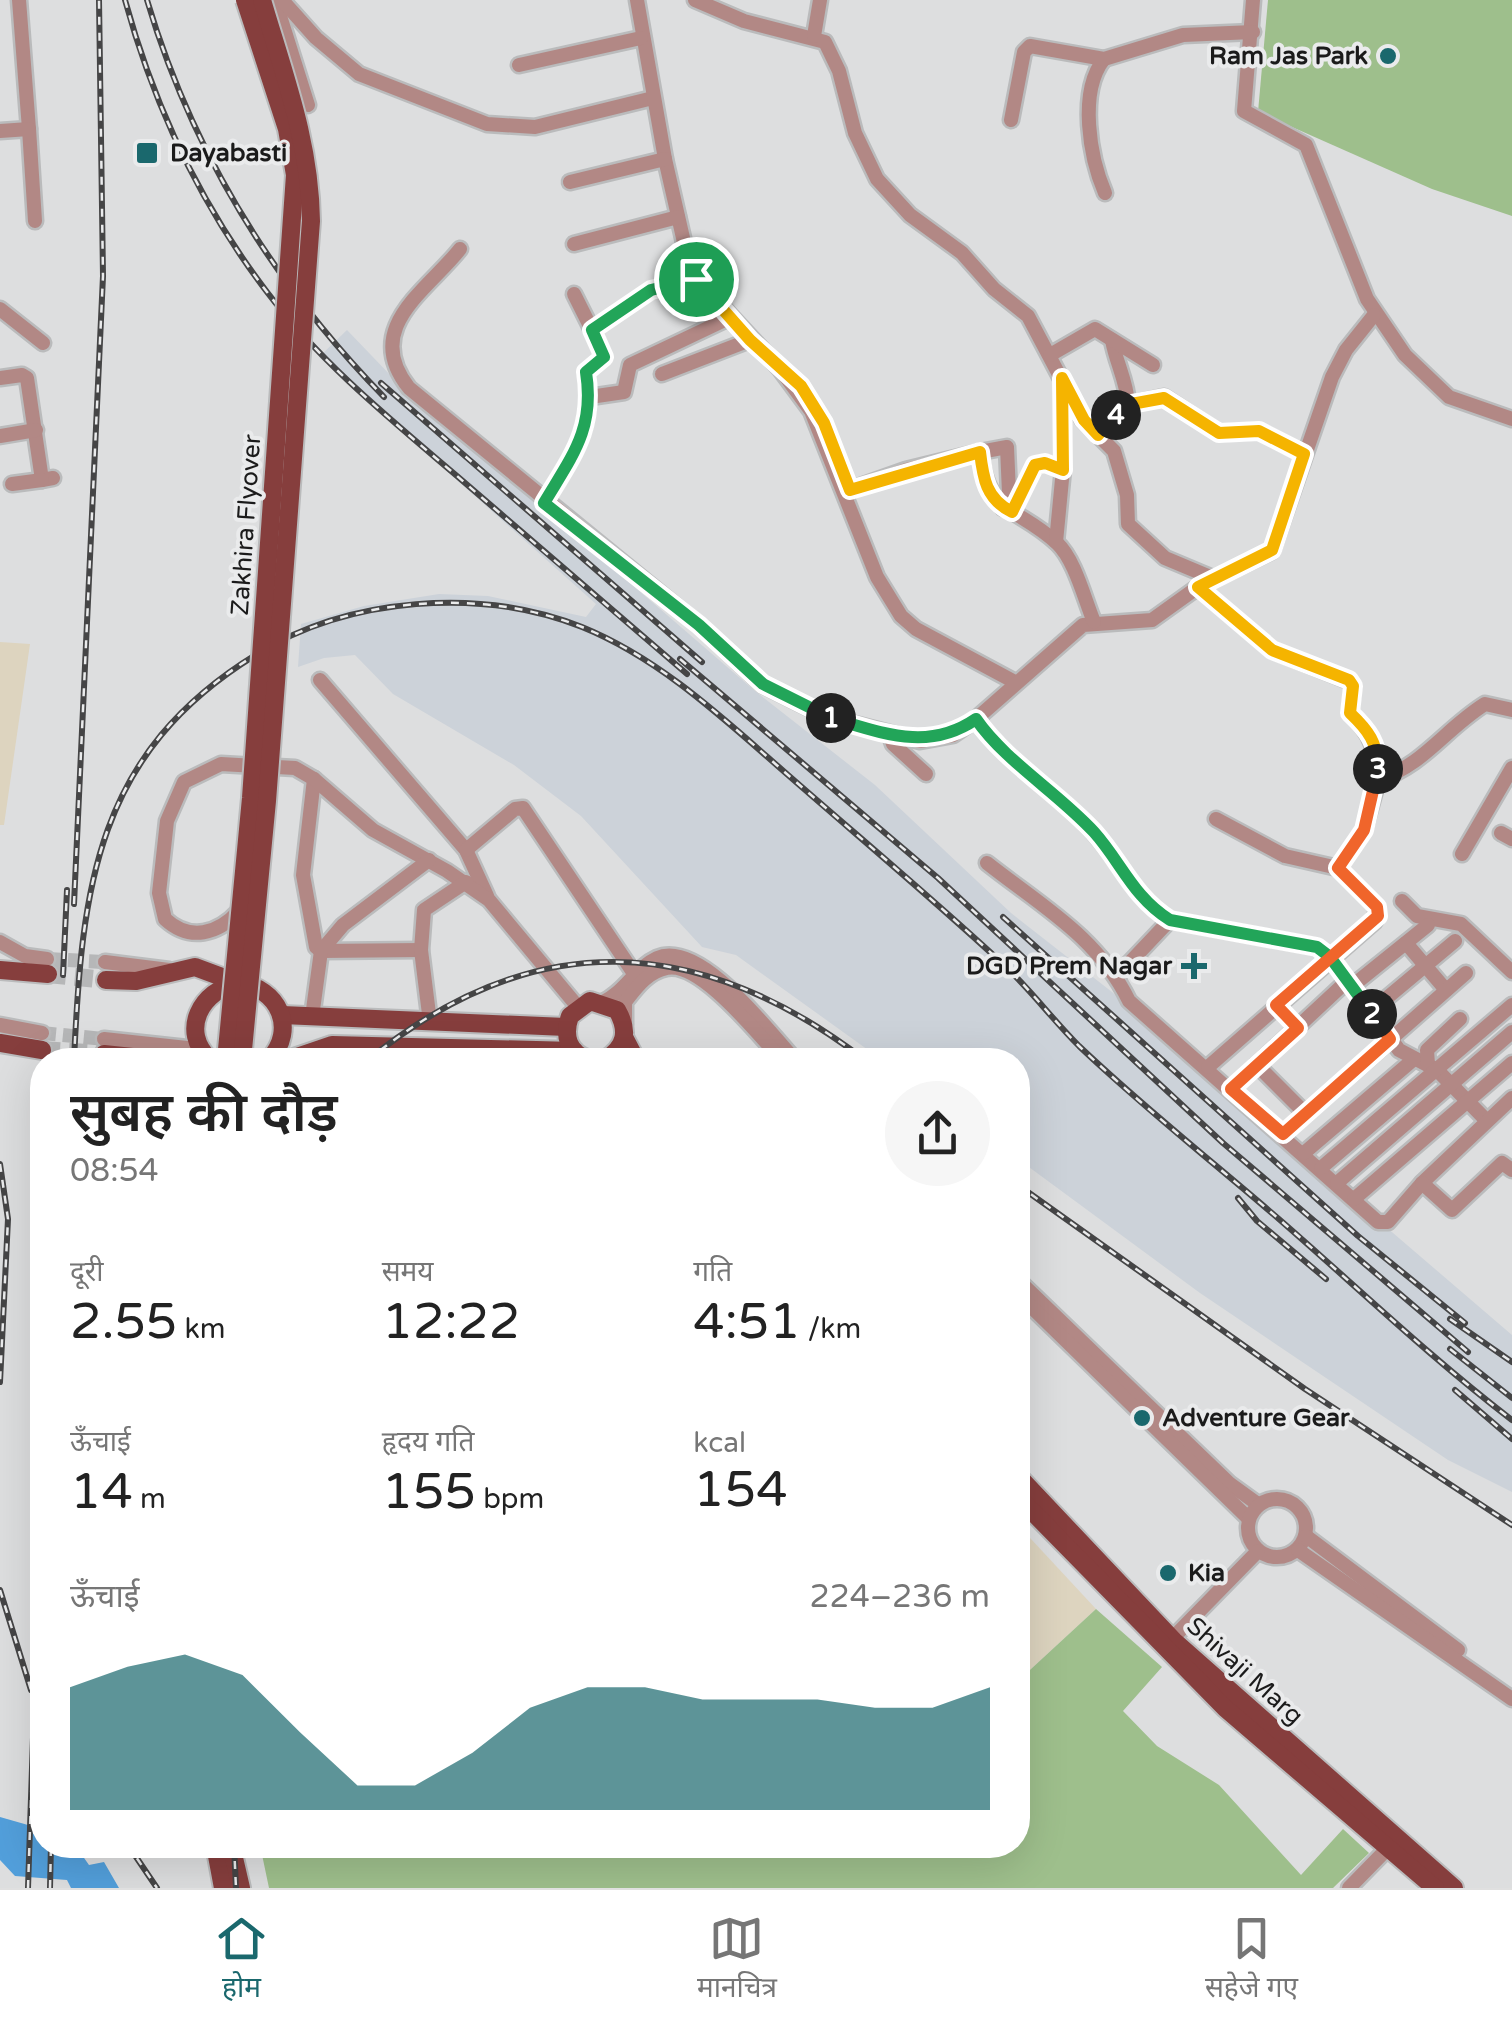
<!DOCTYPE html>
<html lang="hi">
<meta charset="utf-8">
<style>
body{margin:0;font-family:"Varela Round","Noto Sans Devanagari",sans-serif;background:#f6f6f6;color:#222;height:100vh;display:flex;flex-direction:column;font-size:38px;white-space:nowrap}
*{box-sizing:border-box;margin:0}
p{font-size:32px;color:#767676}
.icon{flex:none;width:55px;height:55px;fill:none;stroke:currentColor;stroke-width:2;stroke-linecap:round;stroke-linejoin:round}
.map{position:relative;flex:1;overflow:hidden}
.side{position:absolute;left:30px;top:1048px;width:1000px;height:810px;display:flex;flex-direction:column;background:#fff;border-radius:40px;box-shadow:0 10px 40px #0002}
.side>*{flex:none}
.pin{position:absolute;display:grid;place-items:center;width:85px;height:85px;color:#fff;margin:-42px;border:5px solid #fff;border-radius:50%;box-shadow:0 2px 10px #0007}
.km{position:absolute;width:50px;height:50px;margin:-25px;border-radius:50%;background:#222;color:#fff;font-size:28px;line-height:50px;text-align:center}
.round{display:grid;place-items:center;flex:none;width:105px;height:105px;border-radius:52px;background:#f6f6f6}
.headline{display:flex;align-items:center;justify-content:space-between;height:170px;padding:0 40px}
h1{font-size:55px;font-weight:600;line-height:75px}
.stats{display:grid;grid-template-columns:repeat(3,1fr);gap:15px;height:170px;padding:10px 40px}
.stats div{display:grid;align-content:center}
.stats b{font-size:50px;font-weight:600}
.stats small{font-size:28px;font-weight:400}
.stats p{font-size:28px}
.chart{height:280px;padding:20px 40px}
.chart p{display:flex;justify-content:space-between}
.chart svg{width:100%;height:180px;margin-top:10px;fill:#1a686d;opacity:.7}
.menu{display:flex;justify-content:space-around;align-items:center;height:140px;border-top:2px solid #e0e0e0;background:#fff;font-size:28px;color:#767676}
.menu a{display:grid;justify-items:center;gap:5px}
.menu .selected{color:#1a686d}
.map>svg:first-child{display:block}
</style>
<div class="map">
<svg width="1512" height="1888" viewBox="0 0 1512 1888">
<rect width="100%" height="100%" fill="#dddedf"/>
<g fill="#ddd4bf">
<polygon points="0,642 30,644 4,825 0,825"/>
<polygon points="1018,1525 1096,1609 1018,1681"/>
</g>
<polygon fill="#ccd2d9" points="347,330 395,380 755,691 875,785 1011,913 1112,992 1512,1335 1512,1492 1448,1460 1200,1293 1018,1159 1018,1060 882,1060 736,955 702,947 581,816 514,765 393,694 355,655 324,658 298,667 301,624 364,606 439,594 488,596 586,617 596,604 319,357"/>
<g fill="#9ebf8c">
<polygon points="1268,0 1512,0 1512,216 1432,189 1258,112"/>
<polygon points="1096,1609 1162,1667 1123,1711 1157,1746 1219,1785 1301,1875 1343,1829 1369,1853 1333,1888 269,1888 260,1845 1018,1845 1018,1681"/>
</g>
<polygon fill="#529fdb" points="0,1817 42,1829 42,1845 75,1845 89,1865 104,1862 119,1888 71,1888 67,1880 15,1876 0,1860"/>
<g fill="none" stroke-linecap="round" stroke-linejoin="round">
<g stroke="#b6b7b8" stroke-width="14" stroke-dasharray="14 7" stroke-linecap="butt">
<polyline points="47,959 105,962"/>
<polyline points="42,1033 104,1039"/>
</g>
<g stroke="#b6b7b8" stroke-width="18" stroke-dasharray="18 9" stroke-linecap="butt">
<polyline points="48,974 106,980"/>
<polyline points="42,1050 104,1054"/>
</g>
<g stroke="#babbbc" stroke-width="19">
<g id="minor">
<polyline points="19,0 29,129"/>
<polyline points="275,0 308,105"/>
<polyline points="282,0 316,38 359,74 487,124 535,127 653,98"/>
<polyline points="637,0 665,159 691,273 780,369 811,411 877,577 901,616 916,629 1015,682"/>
<polyline points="695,0 744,21 825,42 839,71 855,133 877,179 910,215 962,253 994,289 1028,316 1083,420 1114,451 1127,495 1128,524 1165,558 1215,579"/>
<polyline points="1253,0 1244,111 1306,145 1367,299 1405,355 1449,397 1512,419"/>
<polyline points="814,36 820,0"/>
<path d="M1104,59C1078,92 1090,158 1105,193"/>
<polyline points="519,65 641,38"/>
<polyline points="1011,120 1024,52 1030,46 1104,59 1183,35 1253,32"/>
<polyline points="0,131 29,129 35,221"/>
<polyline points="570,182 665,159"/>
<polyline points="574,244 678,217"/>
<path d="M460,249C428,290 361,328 409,388L699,625L763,685L827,717L920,741L953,735L976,719L1083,625L1152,620L1198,587L1272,551L1332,377L1346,350L1374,315"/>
<polyline points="574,294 592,330 651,290 696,279"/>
<polyline points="0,309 43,343"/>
<path d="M1112,340C1116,363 1127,381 1128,404"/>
<polyline points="1050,355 1095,329 1153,365"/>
<polyline points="662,374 750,340"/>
<polyline points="0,378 22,375 27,378 42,480 53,478"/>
<polyline points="590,397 624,392 630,365 729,318"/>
<polyline points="1098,435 1126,405 1164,397 1219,433 1259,431 1304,454"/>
<polyline points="0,436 36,430"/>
<polyline points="980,452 1007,447 1009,493 1003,508"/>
<polyline points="12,484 42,480"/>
<path d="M844,492L906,470L980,452C987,515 1017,506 1057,543C1075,560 1084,598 1094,622"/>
<path d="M544,503C572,456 595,429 586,372L604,357L592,330"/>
<polyline points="1012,511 1035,465 1045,463 1063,469"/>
<polyline points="1056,542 1063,469 1062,383"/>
<path d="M1198,587L1272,650L1349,681L1353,686L1350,713C1372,734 1376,749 1378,780C1424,765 1445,729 1485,704L1512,710"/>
<polyline points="320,680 466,850 487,896"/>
<path d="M976,719C1006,761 1057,792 1093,832C1121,862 1133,897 1170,920L1317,947L1330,957L1399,1050L1437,1070L1487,1121"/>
<polyline points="890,735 893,744 926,774"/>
<polyline points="314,779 303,875 316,947 321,951 421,950"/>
<polyline points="1216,819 1285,856 1338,868 1364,830 1378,780"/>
<polyline points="1501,833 1512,839"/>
<polyline points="466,850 515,809 523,808 635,975"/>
<polyline points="1462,854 1512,768"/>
<path d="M987,863C1040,905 1098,937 1129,1001L1378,1222H1388L1422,1183L1512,1098"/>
<polyline points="1402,901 1417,916 1461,924 1512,972"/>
<path d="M239,911C218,934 190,942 165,919L159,893L167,821L184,782L221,764L295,768L314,779L373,830L447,871L489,900L578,1007"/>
<polyline points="0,942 25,956 47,959"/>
<polyline points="1406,943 1446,990"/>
<polyline points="105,962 169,970"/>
<polyline points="1117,976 1170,920"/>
<polyline points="1351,987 1428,925"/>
<path d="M603,1002C625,992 635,968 657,958C700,939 769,1032 795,1060"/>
<polyline points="1276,1005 1298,1028"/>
<polyline points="1370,1012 1455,941"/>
<polyline points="312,1017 321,951 343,925 429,860"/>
<polyline points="430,1022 421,950 424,910 466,882"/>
<path d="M625,1024V1002C636,988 647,972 667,968C701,961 759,1036 782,1060"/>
<polyline points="0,1025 42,1033"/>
<polyline points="104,1039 196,1049 199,1045"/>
<polyline points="1257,1065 1306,1114"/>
<polyline points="1428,1065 1427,1050 1460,1019"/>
<polyline points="1208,1067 1375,921 1377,907 1338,868"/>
<polyline points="1231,1089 1347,981"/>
<polyline points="1283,1134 1466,973"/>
<polyline points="1304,1153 1414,1059"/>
<polyline points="1321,1168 1512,1005"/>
<polyline points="1337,1183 1512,1032"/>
<polyline points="1422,1183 1452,1210 1502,1163 1512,1170"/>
<polyline points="1354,1199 1512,1063"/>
<polyline points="1018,1280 1230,1484 1259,1505"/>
<polyline points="1018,1294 1249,1519"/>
<circle cx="1277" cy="1528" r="29"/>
<polyline points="1306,1536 1458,1650"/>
<polyline points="1298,1550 1512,1699"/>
<polyline points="1168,1643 1258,1551"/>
<polyline points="1349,1888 1389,1847"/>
</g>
</g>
<g stroke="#babbbc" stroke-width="22">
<g id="major">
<polyline points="0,970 48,974"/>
<polyline points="106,980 136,981 195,967 238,983"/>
<polyline points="282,1015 566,1027"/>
<polyline points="625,1039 636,1060"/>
<polyline points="0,1043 42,1050"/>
<polyline points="104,1054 161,1060"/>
<path d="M210,1060C179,1031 201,990 238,983C278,987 298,1029 269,1060"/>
<polyline points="288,1060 332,1045 574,1051"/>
<path d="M589,1060C568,1053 563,1036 570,1016L590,1001L617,1010C629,1031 626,1047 605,1060"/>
<polyline points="1018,1476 1174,1641 1454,1888"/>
<polyline points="1018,1497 1226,1709 1435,1888"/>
<polyline points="215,1845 223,1888"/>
<polyline points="231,1845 241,1888"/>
</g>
</g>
<use href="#minor" stroke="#b28885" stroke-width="14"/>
<use href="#major" stroke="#863e3d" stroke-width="18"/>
<g stroke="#454546" stroke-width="6">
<g id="rail">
<path d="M125,0C154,106 200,204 267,292C320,362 390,419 457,476C533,542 610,608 687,674"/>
<path d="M147,0C192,152 274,284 384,397"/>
<polyline points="381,383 702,662"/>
<polyline points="680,659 938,878 1223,1143 1468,1352"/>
<polyline points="74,904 103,276 99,0"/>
<polyline points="1003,917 1358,1236 1465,1323"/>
<polyline points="63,975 67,890"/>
<path d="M74,1060C82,888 95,753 257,654C349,597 481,587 582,627C661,659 725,720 788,775C860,838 933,899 1003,964C1030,989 1053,1020 1079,1046C1143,1107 1213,1162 1280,1220C1357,1287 1431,1358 1512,1420"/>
<path d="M368,1060C534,925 699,933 865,1060"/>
<polyline points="0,1164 8,1219 0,1382"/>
<polyline points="1018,1185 1305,1389 1512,1525"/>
<polyline points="1238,1198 1257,1221 1326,1279"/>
<polyline points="1450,1319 1512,1362"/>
<polyline points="1450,1349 1512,1398"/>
<polyline points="1455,1390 1512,1439"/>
<polyline points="0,1590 31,1690"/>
<polyline points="128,1845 157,1888"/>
<polyline points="234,1845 236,1888"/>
<polyline points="28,1888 42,1467"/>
<polyline points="50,1888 51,1845"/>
</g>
</g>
<use href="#rail" stroke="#eaebec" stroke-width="2.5" stroke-dasharray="8" stroke-linecap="butt"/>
<g stroke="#babbbc" stroke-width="22" stroke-linecap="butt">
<g id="major-bridge">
<polyline points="226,1060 251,798 295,175 287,129 245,0"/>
<path d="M242,1060L267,801L311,221C310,142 284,75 262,0"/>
</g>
</g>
<use href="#major-bridge" stroke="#863e3d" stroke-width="18"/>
</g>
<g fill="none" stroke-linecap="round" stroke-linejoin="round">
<g stroke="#fff" stroke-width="20">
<path id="split-1" d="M696,279L651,290L592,330L604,357L586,372C595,429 572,456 544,503L699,625L763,684L831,718"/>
</g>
<g stroke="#fff" stroke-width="20">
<path id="split-2" d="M831,718C883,733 928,752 976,719C1005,761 1057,792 1094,832C1121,862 1133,897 1170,920L1317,947L1330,957L1372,1014"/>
</g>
<g stroke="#fff" stroke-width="20">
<polyline id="split-3" points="1372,1014 1390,1039 1283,1134 1231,1089 1298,1028 1276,1005 1378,916 1377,907 1338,868 1364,830 1378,769"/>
</g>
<g stroke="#fff" stroke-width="20">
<path id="split-4" d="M1116,415L1126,405L1164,398L1219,433L1259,431L1304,454L1272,550L1198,587L1272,650L1349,680L1353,686L1350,713C1368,730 1378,743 1378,769"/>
</g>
<g stroke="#fff" stroke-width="20">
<path id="split-5" d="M696,279L750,340L801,386L824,423L850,490L980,452C983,478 986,499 1012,512L1035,465L1045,463L1063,470L1062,378L1084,420L1098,435L1116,415"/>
</g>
<use href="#split-1" stroke="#22a559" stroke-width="12"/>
<use href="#split-2" stroke="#22a559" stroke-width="12"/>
<use href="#split-3" stroke="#f0652b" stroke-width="12"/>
<use href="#split-4" stroke="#f5b400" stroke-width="12"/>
<use href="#split-5" stroke="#f5b400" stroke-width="12"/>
</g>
<g fill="#1a686d" stroke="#eaebec" stroke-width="4">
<circle cx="1388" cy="56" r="10"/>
<rect x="135" y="141" width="24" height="24" rx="5"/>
<path d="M1189 951h10v10h10v10h-10v10h-10v-10h-10v-10h10z"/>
<circle cx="1142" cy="1418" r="10"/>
<circle cx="1168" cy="1573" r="10"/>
</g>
<g text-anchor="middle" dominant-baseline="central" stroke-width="8" stroke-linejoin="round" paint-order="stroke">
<g font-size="25" font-weight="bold" fill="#1b1b1b" stroke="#eaebec" text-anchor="start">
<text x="1368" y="56" text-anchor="end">Ram Jas Park</text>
<text x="170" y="153">Dayabasti</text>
<text x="1172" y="966" text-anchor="end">DGD Prem Nagar</text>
<text x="1162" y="1418">Adventure Gear</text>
<text x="1188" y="1573">Kia</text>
</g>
<g font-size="25" fill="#1b1b1b" stroke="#eaebec">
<text transform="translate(246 525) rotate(-86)">Zakhira Flyover</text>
<text transform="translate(1245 1671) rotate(42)">Shivaji Marg</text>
</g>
</g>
</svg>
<div class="pin" style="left:696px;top:279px;background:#1e9e55"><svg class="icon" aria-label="arrive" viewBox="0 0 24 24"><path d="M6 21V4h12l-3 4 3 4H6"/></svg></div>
<b class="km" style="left:831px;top:718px">1</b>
<b class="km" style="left:1372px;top:1014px">2</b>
<b class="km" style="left:1378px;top:769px">3</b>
<b class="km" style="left:1116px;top:415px">4</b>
<section class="side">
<div class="headline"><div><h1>सुबह की दौड़</h1><p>08:54</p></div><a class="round"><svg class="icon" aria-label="share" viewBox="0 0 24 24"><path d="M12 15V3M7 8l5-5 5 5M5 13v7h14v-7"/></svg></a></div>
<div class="stats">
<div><p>दूरी</p><b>2.55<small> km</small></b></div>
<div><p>समय</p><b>12:22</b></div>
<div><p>गति</p><b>4:51<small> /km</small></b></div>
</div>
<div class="stats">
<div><p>ऊँचाई</p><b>14<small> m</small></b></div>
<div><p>हृदय गति</p><b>155<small> bpm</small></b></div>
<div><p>kcal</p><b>154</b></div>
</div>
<div class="chart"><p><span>ऊँचाई</span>224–236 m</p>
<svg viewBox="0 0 160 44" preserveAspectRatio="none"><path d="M0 44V14L10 9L20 6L30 11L40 25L50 38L60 38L70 30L80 19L90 14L100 14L110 17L120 17L130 17L140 19L150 19L160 14V44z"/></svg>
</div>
</section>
</div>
<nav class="menu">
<a class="selected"><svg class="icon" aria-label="home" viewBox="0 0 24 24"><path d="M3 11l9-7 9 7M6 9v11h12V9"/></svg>होम</a>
<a><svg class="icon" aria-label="map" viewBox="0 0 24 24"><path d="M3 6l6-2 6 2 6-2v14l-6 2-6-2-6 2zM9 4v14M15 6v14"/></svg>मानचित्र</a>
<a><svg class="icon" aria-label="saved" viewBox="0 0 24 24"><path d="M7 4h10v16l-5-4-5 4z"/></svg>सहेजे गए</a>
</nav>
